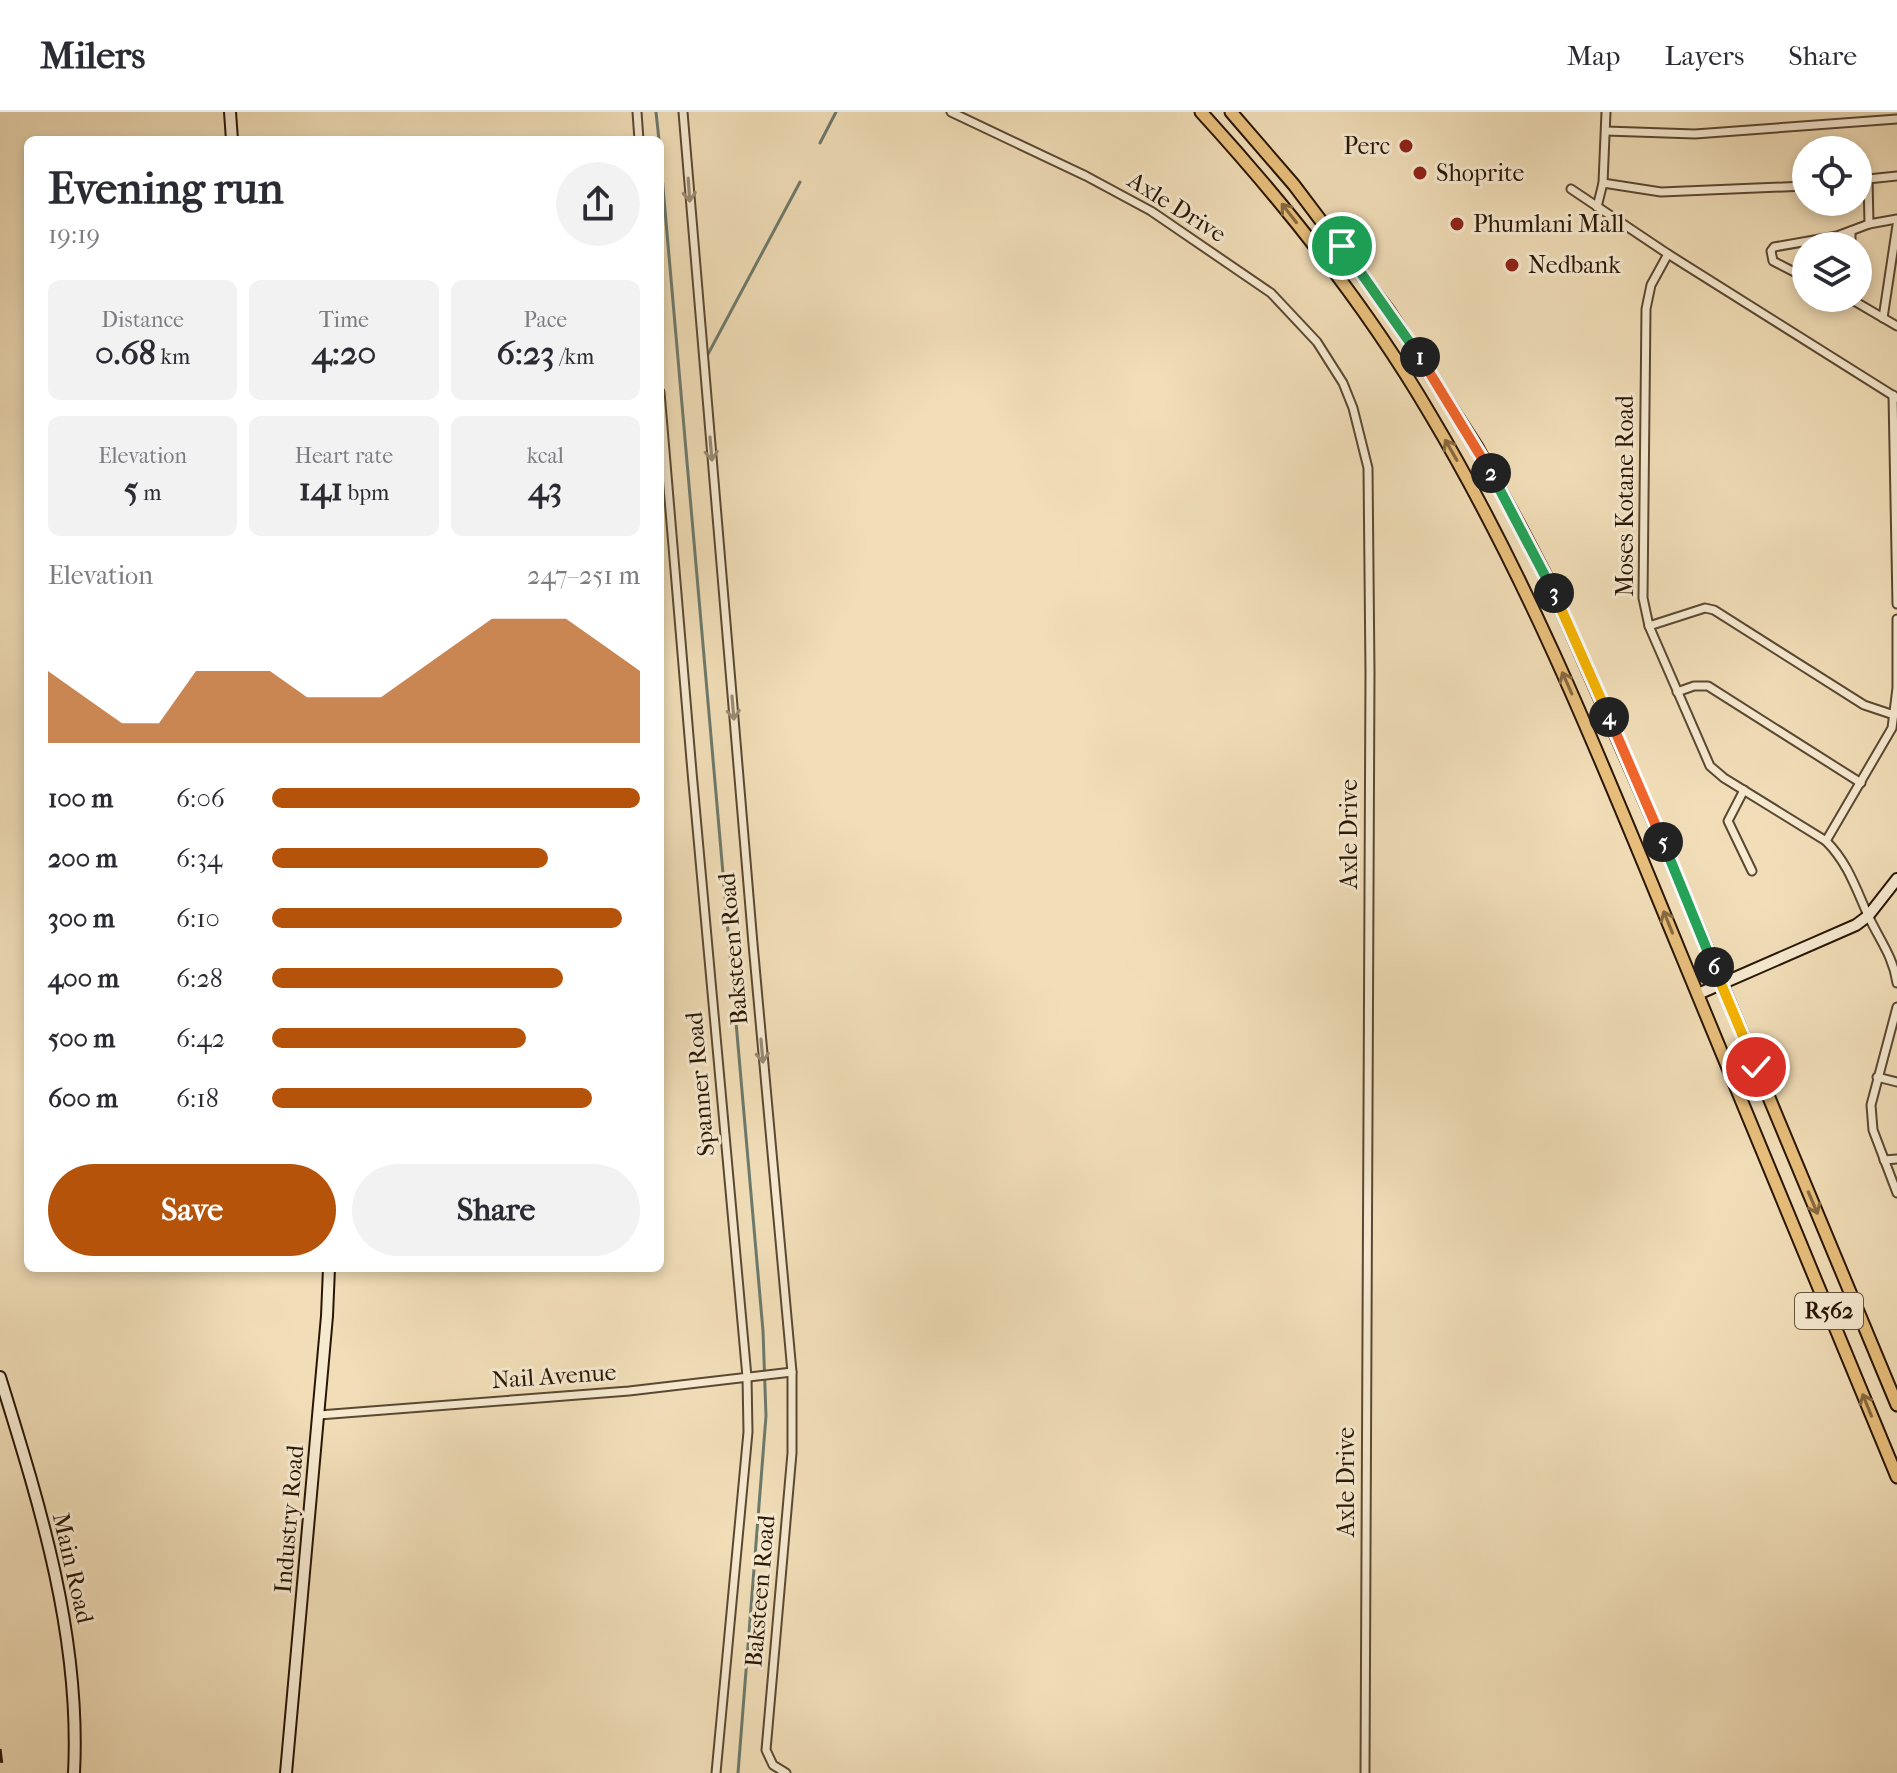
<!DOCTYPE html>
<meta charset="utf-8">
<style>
body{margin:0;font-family:"IM FELL French Canon",serif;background:#f2f2f3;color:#2b2b33;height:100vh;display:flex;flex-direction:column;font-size:30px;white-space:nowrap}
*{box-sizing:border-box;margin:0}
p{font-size:26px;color:#7c7c81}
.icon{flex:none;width:44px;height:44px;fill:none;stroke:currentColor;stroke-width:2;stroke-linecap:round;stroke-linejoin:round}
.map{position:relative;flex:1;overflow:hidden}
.details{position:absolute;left:24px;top:24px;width:640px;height:1136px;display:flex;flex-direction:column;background:#fff;border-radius:12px;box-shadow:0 4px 12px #0003}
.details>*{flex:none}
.buttons{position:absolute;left:1792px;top:24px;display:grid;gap:16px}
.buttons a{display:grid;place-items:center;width:80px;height:80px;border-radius:50%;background:#fff;box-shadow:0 4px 12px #0003;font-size:40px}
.pin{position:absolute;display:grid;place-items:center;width:68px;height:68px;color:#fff;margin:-34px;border:4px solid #fff;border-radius:50%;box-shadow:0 2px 8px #0007}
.km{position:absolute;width:40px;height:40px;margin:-20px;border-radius:50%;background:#222;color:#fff;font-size:22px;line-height:40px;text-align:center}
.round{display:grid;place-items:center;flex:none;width:84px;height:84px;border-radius:42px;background:#f2f2f3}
.head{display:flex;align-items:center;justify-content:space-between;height:136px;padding:0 24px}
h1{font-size:44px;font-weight:800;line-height:60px}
.stats{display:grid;grid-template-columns:repeat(3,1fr);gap:12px;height:136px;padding:8px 24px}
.stats div{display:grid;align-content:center;border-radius:12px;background:#f2f2f3;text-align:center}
.stats b{font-size:34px;font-weight:800}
.stats small{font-size:22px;font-weight:400}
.stats p{font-size:22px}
.chart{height:224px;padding:16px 24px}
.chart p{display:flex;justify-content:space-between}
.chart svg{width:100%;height:144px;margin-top:8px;fill:#b45309;opacity:.7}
.cta{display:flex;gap:16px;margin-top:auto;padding:16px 24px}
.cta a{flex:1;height:92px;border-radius:48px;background:#b45309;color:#fff;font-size:32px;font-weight:800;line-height:92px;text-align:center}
.cta a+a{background:#f2f2f3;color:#2b2b33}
ul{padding:0 24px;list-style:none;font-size:26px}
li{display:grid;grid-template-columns:128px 96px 1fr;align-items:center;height:60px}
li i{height:20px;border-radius:10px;background:#b45309}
header{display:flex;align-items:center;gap:48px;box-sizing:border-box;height:112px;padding:0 40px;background:#fff;border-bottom:2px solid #e1e1e2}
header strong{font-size:38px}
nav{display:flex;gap:44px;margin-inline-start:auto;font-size:28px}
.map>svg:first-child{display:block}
</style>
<header>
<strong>Milers</strong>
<nav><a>Map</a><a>Layers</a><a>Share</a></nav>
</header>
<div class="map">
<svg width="1897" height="1661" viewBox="0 0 1897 1661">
<rect width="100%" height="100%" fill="#f1deb8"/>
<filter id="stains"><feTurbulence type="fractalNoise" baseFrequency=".0025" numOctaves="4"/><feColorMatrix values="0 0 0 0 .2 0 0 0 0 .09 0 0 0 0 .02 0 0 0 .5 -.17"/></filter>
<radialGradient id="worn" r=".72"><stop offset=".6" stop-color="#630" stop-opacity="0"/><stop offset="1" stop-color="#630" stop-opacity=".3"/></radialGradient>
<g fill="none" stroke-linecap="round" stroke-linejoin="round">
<g stroke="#6d7a6c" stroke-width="3">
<polyline points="656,0 659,28"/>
<polyline points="820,31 836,0"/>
<polyline points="660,41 763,1219 766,1304 738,1661"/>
<polyline points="707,244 800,70"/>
</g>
<g stroke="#5b4832" stroke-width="11">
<g id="street">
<polyline points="637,0 639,28"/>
<polyline points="683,0 753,832 792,1260 792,1341 766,1638 773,1653 786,1661"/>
<polyline points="951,0 1086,64 1151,99 1271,181 1317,230 1343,271 1353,296 1368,356 1370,561 1365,1661"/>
<polyline points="1606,19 1695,22 1897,7"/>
<polyline points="1868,67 1869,112"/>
<polyline points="1858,68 1897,64"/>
<polyline points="1603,71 1661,80 1806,74"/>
<polyline points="1571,77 1668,142 1897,286"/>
<polyline points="1597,95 1603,71 1606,0"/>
<polyline points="1851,119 1851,134"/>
<path d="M1668,142L1651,173L1646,197L1643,486L1649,514L1710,654L1724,666L1826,729C1847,750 1855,774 1867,801C1878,826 1893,843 1897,871"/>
<polyline points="1806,166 1773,149 1771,139 1774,135 1837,124 1869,112 1897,107"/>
<polyline points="1849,186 1897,214"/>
<polyline points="1883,206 1897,113"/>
<polyline points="660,280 692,660 747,1265 748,1320 716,1661"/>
<polyline points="1893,283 1897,492"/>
<polyline points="1649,514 1705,496 1714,498 1864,593 1894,603"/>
<polyline points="1677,580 1694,574 1708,574 1861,671"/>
<polyline points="1744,678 1728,709 1752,759"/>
<polyline points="1826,729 1892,616 1897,576 1897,507"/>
<polyline points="1897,895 1871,993 1873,1018 1897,1081"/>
<polyline points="1877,965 1897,970"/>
<polyline points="1884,1048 1897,1047"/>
<polyline points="319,1303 629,1279 792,1260"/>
</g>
</g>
<g stroke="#291605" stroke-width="14">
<g id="secondary">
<polyline points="230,0 232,28"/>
<polyline points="1698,882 1856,813 1868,804 1897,767"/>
<path d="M0,1265C40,1394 81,1524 74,1661"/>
<polyline points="286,1661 327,1204 329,1156"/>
</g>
</g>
<g stroke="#291605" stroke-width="15">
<g id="primary">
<path d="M1201,0C1286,93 1366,193 1430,302C1531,471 1603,653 1678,835C1751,1011 1824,1188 1897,1365"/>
<polyline points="1231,0 1294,73 1389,199 1477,335 1521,416 1549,470 1663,731 1897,1293"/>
</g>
</g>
<use href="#street" stroke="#f6ead1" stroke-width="7"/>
<use href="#secondary" stroke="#f6ead1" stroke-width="10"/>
<use href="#primary" stroke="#e8bf7c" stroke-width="11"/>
<polyline stroke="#291605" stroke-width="3" stroke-dasharray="14 14" stroke-linecap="butt" points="0,1637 3,1661"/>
</g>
<defs><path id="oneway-shaft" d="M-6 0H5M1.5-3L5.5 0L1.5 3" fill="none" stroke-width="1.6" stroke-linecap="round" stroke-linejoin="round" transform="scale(2)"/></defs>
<g stroke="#9a8b75">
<use href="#oneway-shaft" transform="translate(689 78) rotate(86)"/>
<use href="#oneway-shaft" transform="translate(711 337) rotate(85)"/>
<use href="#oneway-shaft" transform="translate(733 596) rotate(85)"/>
<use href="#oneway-shaft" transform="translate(762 939) rotate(85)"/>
</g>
<g stroke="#886a40">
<use href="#oneway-shaft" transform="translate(1289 101) rotate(-128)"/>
<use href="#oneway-shaft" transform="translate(1451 338) rotate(-120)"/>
<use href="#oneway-shaft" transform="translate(1567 571) rotate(-114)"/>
<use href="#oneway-shaft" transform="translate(1668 810) rotate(-112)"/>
<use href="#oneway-shaft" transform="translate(1813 1091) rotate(67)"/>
<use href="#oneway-shaft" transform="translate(1867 1293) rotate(-112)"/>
</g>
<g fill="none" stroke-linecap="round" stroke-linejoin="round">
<g stroke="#fff" stroke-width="16">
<polyline id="split-1" points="1342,134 1420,245"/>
</g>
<g stroke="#fff" stroke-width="16">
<polyline id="split-2" points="1420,245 1491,361"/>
</g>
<g stroke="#fff" stroke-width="16">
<polyline id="split-3" points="1491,361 1554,481"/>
</g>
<g stroke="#fff" stroke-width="16">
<polyline id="split-4" points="1554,481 1609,605"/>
</g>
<g stroke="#fff" stroke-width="16">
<polyline id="split-5" points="1609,605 1663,730"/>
</g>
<g stroke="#fff" stroke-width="16">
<polyline id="split-6" points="1663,730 1714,855"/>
</g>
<g stroke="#fff" stroke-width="16">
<polyline id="split-7" points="1714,855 1756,955"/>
</g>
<use href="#split-1" stroke="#22a559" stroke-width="10"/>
<use href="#split-2" stroke="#f0652b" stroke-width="10"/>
<use href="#split-3" stroke="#22a559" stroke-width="10"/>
<use href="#split-4" stroke="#f5b400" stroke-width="10"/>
<use href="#split-5" stroke="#f0652b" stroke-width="10"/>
<use href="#split-6" stroke="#22a559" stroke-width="10"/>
<use href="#split-7" stroke="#f5b400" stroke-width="10"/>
</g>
<g fill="#8f2418" stroke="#f6ead1" stroke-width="3">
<circle cx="1406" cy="34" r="8"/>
<circle cx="1420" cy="61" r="8"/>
<circle cx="1457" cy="112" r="8"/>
<circle cx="1512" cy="153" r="8"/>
</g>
<g text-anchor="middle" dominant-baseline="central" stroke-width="6" stroke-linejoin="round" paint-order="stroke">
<rect fill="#f6ead1" stroke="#665642" stroke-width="2" x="1795" y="1181" width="68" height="36" rx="6"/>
<g font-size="22" font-weight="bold" fill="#291605">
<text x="1829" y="1199">R562</text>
</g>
<g font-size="24" fill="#291605" stroke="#f6ead1" text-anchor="start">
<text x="1390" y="34" text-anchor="end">Perc</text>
<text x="1436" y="61">Shoprite</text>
<text x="1473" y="112">Phumlani Mall</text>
<text x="1528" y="153">Nedbank</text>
</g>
<g font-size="24" fill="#291605" stroke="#f6ead1">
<text transform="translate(1177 95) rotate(32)">Axle Drive</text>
<text transform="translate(1625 384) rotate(-90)">Moses Kotane Road</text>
<text transform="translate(1349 722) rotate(-90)">Axle Drive</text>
<text transform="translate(733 837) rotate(-95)">Baksteen Road</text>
<text transform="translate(700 972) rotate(-95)">Spanner Road</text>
<text transform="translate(554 1264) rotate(-4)">Nail Avenue</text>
<text transform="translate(1346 1370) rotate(-90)">Axle Drive</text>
<text transform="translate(289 1407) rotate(-85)">Industry Road</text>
<text transform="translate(73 1456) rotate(77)">Main Road</text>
<text transform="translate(760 1479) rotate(-85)">Baksteen Road</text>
</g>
</g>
<rect width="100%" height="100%" filter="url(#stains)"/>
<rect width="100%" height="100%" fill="url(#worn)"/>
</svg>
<div class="buttons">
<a><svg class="icon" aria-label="locate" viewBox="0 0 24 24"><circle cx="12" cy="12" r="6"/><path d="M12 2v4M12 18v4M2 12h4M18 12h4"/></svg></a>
<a><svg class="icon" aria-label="layers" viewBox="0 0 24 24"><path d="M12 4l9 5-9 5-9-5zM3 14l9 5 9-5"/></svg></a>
</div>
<div class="pin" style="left:1342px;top:134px;background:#1e9e55"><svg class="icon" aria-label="arrive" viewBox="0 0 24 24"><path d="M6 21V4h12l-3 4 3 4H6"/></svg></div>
<div class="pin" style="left:1756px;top:955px;background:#d93025"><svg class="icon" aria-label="check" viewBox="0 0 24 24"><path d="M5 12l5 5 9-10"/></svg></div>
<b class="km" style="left:1420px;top:245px">1</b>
<b class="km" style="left:1491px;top:361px">2</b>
<b class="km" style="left:1554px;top:481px">3</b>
<b class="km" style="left:1609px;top:605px">4</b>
<b class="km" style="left:1663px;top:730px">5</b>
<b class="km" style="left:1714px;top:855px">6</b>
<section class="details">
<div class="head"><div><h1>Evening run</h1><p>19:19</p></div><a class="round"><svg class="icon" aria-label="share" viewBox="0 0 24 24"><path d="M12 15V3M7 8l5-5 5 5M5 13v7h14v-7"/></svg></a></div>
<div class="stats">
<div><p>Distance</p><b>0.68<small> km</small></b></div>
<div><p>Time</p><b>4:20</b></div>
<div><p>Pace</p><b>6:23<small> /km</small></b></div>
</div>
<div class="stats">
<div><p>Elevation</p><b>5<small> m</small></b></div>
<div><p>Heart rate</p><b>141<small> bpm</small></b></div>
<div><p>kcal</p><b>43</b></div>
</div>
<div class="chart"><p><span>Elevation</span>247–251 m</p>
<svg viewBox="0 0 160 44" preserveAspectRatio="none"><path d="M0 44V22L10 30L20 38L30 38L40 22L50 22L60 22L70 30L80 30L90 30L100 22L110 14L120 6L130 6L140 6L150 14L160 22V44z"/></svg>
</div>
<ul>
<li><b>100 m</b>6:06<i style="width:100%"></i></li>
<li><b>200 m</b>6:34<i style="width:75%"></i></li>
<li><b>300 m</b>6:10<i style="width:95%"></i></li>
<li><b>400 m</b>6:28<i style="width:79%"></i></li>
<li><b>500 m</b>6:42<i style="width:69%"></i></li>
<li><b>600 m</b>6:18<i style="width:87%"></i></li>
</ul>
<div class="cta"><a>Save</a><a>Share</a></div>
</section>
</div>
